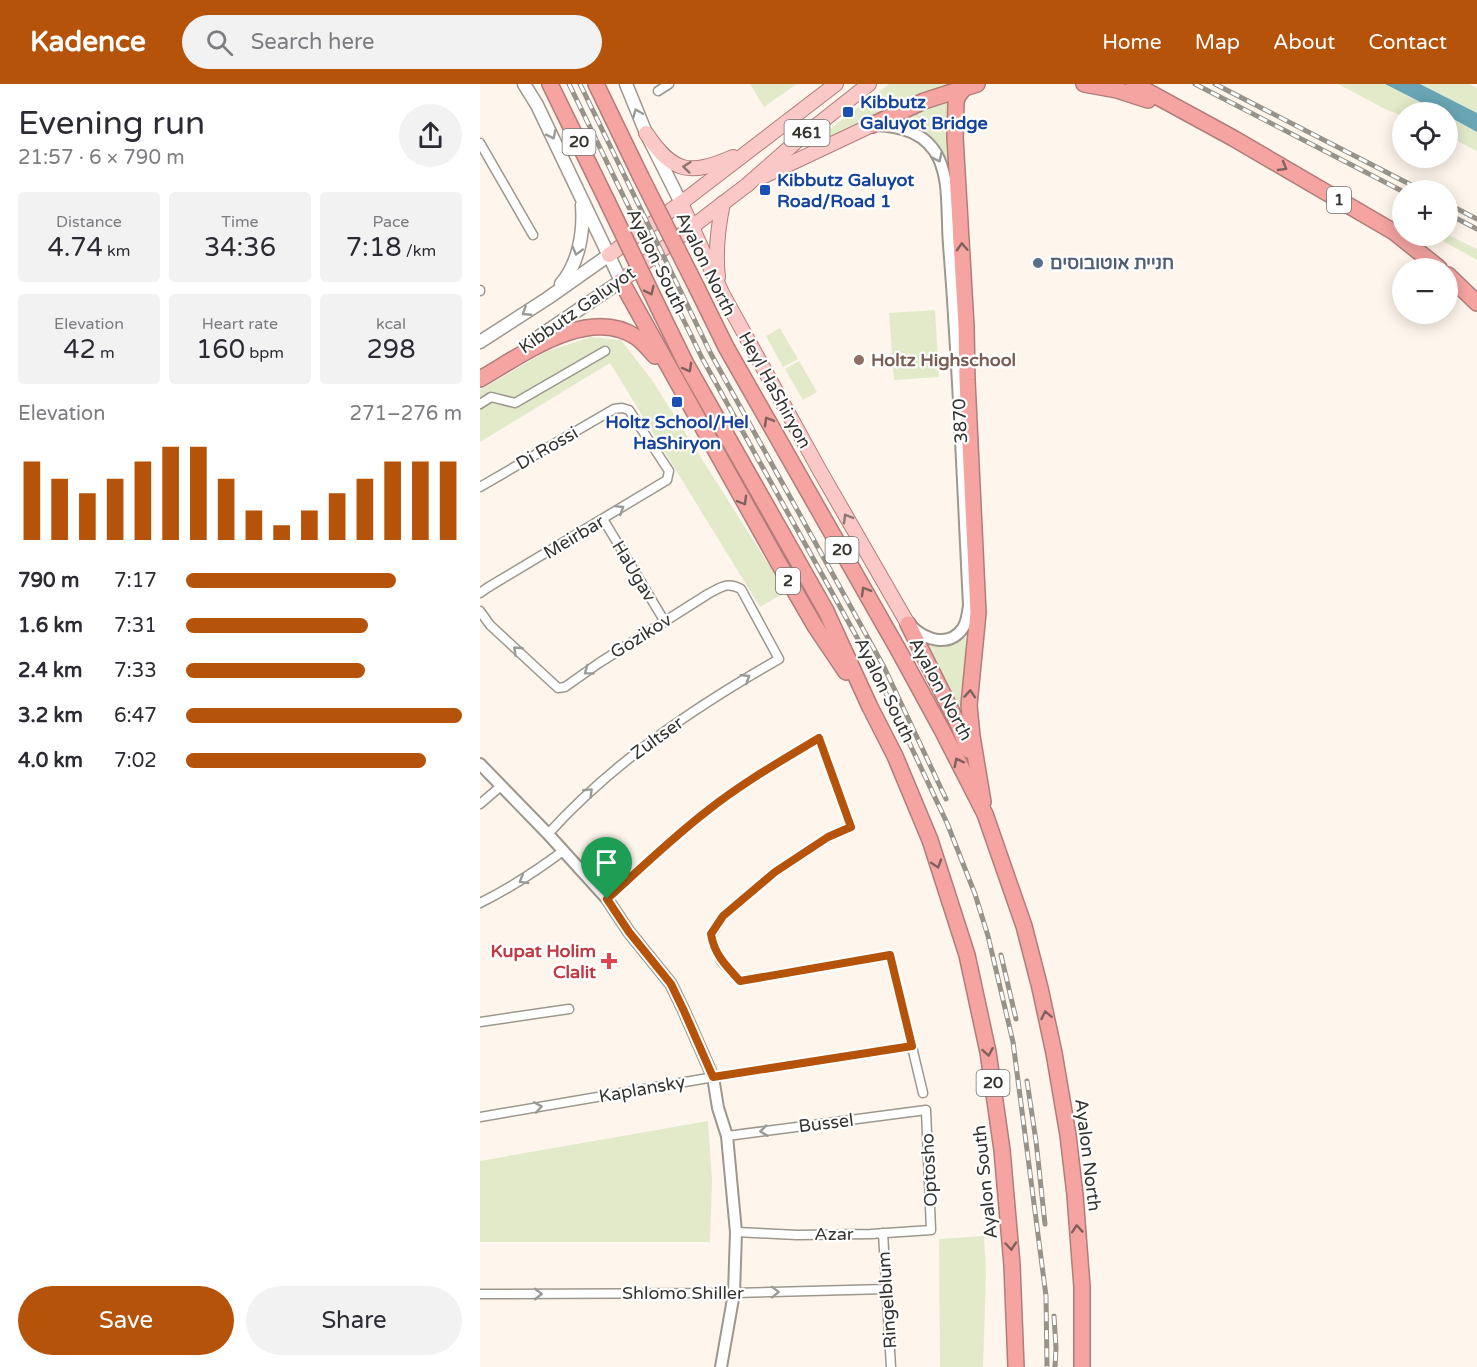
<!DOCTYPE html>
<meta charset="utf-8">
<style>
body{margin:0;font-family:"Varela Round","Noto Sans Hebrew",sans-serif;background:#f2f2f3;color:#2b2b33;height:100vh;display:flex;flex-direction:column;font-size:22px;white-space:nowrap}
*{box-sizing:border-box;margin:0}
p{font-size:20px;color:#7c7c81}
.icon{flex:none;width:33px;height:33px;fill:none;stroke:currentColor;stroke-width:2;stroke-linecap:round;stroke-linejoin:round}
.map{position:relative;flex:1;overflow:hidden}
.panel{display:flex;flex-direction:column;background:#fff;width:480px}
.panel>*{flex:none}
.fabs{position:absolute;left:912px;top:18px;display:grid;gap:12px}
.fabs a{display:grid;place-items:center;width:66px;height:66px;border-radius:50%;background:#fff;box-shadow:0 3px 15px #0003;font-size:30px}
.pin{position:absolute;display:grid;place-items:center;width:51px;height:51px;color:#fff;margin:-62px -26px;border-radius:50% 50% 50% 0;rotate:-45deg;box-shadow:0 0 6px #0007}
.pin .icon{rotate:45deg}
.round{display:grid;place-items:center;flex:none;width:63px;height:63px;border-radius:32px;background:#f2f2f3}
.headline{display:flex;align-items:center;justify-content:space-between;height:102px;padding:0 18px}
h1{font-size:33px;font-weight:600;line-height:45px}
.stats{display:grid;grid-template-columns:repeat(3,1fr);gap:9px;height:102px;padding:6px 18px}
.stats div{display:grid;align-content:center;border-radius:6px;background:#f2f2f3;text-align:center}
.stats b{font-size:26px;font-weight:600}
.stats small{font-size:16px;font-weight:400}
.stats p{font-size:16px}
.chart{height:168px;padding:12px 18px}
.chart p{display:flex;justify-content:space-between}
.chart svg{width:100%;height:108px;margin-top:6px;stroke:#b45309;stroke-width:6}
.button{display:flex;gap:12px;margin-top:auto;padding:12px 18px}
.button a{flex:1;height:69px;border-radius:36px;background:#b45309;color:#fff;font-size:24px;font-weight:600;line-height:69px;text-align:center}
.button a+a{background:#f2f2f3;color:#2b2b33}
ul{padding:0 18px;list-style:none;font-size:20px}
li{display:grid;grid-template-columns:96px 72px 1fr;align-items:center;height:45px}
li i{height:15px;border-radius:8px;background:#b45309}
header{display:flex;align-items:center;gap:36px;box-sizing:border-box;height:84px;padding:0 30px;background:#b45309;color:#fff}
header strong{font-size:28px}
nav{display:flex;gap:33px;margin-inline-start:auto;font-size:21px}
.search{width:420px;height:54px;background:#f2f2f3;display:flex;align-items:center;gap:15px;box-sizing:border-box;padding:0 21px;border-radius:33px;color:#7c7c81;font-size:22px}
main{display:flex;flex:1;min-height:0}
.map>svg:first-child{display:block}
</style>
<header>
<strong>Kadence</strong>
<div class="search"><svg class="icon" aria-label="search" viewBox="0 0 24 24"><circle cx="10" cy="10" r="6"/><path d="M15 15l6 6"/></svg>Search here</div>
<nav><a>Home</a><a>Map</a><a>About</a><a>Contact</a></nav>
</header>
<main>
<section class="panel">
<div class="headline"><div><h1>Evening run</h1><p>21:57 · 6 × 790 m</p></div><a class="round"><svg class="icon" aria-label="share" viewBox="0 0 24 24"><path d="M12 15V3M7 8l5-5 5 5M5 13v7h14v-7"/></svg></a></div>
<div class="stats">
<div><p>Distance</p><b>4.74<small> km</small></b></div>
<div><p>Time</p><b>34:36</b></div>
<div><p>Pace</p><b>7:18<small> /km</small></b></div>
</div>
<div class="stats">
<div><p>Elevation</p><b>42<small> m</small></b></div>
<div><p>Heart rate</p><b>160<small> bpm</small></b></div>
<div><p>kcal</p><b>298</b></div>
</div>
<div class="chart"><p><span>Elevation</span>271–276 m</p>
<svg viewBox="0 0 160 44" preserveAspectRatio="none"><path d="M5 44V12M15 44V19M25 44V25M35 44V19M45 44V12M55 44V6M65 44V6M75 44V19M85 44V32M95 44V38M105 44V32M115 44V25M125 44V19M135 44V12M145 44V12M155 44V12"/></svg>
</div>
<ul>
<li><b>790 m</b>7:17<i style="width:76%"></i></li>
<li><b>1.6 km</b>7:31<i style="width:66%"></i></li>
<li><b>2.4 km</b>7:33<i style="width:65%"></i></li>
<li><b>3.2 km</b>6:47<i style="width:100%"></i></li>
<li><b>4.0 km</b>7:02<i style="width:87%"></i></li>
</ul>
<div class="button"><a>Save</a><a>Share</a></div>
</section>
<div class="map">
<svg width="997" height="1283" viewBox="0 0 997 1283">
<rect width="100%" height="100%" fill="#fef6ec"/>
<g fill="#e2eaca">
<polygon points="270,0 317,0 284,23"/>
<polygon points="409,0 475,0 335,63 335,56"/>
<polygon points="858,0 905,0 960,28 922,28 922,32 905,25"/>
<polygon points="940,0 989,0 997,4 997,29"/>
<path d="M473,9L468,23L467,35L473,99L470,100C462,79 456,50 433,42C425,39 417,39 409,37Z"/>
<polygon points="968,32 997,48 997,67 968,52"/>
<polygon points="968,151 997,165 997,176 954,152"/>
<polygon points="455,226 459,293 414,296 409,229"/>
<polygon points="300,244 318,275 303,283 286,252"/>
<polygon points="111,253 141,256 172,296 306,508 280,523 130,279 0,358 0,306 65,268"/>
<polygon points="319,277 337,308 323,316 305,285"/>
<path d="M485,549C487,577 487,596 479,623L442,557L462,561Z"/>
<polygon points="228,1037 232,1096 230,1158 0,1158 0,1077"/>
<polygon points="504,1152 506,1189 503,1283 460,1283 459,1155"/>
</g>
<polygon fill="#69a5b5" points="905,0 940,0 997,29 997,48 968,32 968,28 960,28"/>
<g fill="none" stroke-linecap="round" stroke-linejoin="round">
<g stroke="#9d978d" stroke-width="11">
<g id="minor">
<polyline points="178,7 189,0"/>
<polyline points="0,59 53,151"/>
<polyline points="0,206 0,207"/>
<polyline points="0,320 11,313 35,319 125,267"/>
<polyline points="0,403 134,325 142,324 149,326 189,387 187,396 7,504 0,509"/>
<polyline points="123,435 185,538"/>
<path d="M0,527L10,541L78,604L85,603L119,579L228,510C240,504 247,497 261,505L299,575C215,623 133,678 68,750"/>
<polyline points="0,720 21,702"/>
<path d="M127,815C160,785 192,754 227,727C262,699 301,677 339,654L371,743L348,753L295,788L243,832L232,850V855L241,877L260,897L410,871L443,1009"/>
<path d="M0,819C32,803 55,788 83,767"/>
<polyline points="0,938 89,925"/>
<polyline points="0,1033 240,992 432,962"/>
<polyline points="247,1052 446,1026 451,1146 391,1150 317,1151 256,1148"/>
<polyline points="403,1149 411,1283"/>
<polyline points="0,1210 254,1209 407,1205"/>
</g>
</g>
<g stroke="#9d978d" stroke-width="14">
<g id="tertiary">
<path d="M395,41C422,42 447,49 459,75C468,95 467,117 468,138C468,150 469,162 470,174C479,290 483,405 489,521C488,529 487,538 483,544C469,564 446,556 432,543"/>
<polyline points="0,680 68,750 127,815 149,848 191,900 204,927 233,993 238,1024 247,1052 256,1148 254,1209 241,1283"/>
</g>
</g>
<g stroke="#9d978d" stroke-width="15">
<g id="secondary">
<polyline points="44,0 57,21 141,197 48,260"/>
<polyline points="146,0 166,49 201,119"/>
<path d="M81,200C99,179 104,148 102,121"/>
<polyline points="0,258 68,214 129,171"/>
</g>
</g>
<g stroke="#b27d79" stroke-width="16">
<g id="primary">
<path d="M166,49C193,89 209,92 253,73"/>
<polyline points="282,93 392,41"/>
<polyline points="201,119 242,209 340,387 428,540"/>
<polyline points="129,171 201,119 356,0"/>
<path d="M238,193C235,168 238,143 243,119"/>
<polyline points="141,197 267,101 317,57 389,0"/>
</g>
</g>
<g stroke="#b27d79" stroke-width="18">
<g id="motorway">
<polyline points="70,0 127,117"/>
<polyline points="116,0 160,91"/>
<polyline points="604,0 637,6 668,16"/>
<polyline points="654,0 753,54 914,148 959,184"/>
<polyline points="485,3 478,12 476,18 475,53 486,242 487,296 498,529 489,621 492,652 503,718"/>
<polyline points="392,41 444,17 497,0"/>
<polyline points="968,191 997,219"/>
<polyline points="141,197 298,478 335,542 366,588"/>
<polyline points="217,204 246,263 419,567 462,646 505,730 544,842 560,904 574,969 588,1051 595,1111 602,1203 602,1283"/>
<polyline points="182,231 206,280 346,527 390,623 415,672 450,756 487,871 508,968 522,1066 532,1181 536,1283"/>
<path d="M0,295C42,271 108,221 156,253C163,258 169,265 175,272"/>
<polyline points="428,540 479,642 488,666"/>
</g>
</g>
<use href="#minor" stroke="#fff" stroke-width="8"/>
<use href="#tertiary" stroke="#fff" stroke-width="10"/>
<use href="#secondary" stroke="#fff" stroke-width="12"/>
<use href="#primary" stroke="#f9c8c7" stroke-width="14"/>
<use href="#motorway" stroke="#f5a4a1" stroke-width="15"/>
<g stroke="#97928a" stroke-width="5">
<g id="rail">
<polyline points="89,0 222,274 395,586 467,739 495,810 508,852 533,958 566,1212 567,1283"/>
<polyline points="100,0 231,270 404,583 466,715"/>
<polyline points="715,0 922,107"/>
<polyline points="735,0 941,106"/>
<polyline points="968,120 997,135"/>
<polyline points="968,130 997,145"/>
<polyline points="521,871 536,935"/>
<polyline points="547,997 556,1057 565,1140"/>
<polyline points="574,1232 576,1264 575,1283"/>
</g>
</g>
<use href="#rail" stroke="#fff" stroke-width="3" stroke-dasharray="9" stroke-linecap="butt"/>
<g stroke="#b27d79" stroke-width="18" stroke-linecap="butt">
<g id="motorway-bridge">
<polyline points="160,91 217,204"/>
<polyline points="127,117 182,231"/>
</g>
</g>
<use href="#motorway-bridge" stroke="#f5a4a1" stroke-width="15"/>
</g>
<defs><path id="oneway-chevron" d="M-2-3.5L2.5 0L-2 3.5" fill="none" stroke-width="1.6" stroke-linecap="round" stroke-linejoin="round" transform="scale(1.5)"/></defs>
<g stroke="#9a9a97">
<use href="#oneway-chevron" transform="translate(157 29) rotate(-112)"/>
<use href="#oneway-chevron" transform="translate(72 51) rotate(64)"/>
<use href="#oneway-chevron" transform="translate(458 74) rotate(64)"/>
<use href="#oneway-chevron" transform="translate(97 167) rotate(105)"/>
<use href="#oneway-chevron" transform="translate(46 228) rotate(147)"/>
<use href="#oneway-chevron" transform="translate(140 425) rotate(-32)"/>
<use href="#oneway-chevron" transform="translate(37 566) rotate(-137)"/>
<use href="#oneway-chevron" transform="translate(108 587) rotate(144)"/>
<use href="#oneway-chevron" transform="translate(266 594) rotate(-32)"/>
<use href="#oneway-chevron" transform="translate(109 708) rotate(-44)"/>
<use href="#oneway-chevron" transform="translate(43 796) rotate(149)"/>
<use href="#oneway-chevron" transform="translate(58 1023) rotate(-10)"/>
<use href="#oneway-chevron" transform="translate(284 1047) rotate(173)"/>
<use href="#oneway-chevron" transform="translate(295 1208) rotate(-2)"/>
<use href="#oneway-chevron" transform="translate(58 1210)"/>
</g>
<g stroke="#8e7773">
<use href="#oneway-chevron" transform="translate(207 83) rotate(-174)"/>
<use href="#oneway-chevron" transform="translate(367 434) rotate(-120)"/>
</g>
<g stroke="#82615d">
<use href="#oneway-chevron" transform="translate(803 83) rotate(30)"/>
<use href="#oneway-chevron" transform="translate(482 163) rotate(-93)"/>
<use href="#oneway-chevron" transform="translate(170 207) rotate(64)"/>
<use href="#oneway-chevron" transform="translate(208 284) rotate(61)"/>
<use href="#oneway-chevron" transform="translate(288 337) rotate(-120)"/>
<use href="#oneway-chevron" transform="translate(263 417) rotate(60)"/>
<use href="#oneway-chevron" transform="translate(385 507) rotate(-120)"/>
<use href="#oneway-chevron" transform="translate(490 610) rotate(-86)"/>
<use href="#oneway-chevron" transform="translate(478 678) rotate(-117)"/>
<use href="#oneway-chevron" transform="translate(457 780) rotate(72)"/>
<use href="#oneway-chevron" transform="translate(566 931) rotate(-102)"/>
<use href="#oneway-chevron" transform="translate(508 968) rotate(80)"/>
<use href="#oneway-chevron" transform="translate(597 1145) rotate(-94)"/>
<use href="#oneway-chevron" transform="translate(531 1162) rotate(85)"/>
</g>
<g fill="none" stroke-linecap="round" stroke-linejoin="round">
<g stroke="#fff" stroke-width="12">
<path id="route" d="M339,654L371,743L348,753L295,788L243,832L231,850C234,870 246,882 260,897L410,871L432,962L233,993L204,927L191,900L149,848L127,815C160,785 192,754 227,727C262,699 301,677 339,654Z"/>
</g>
<use href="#route" stroke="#b45309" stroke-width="8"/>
</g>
<g fill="#1a4fb4" stroke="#fff" stroke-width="2">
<rect x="362" y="22" width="12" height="12" rx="3"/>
<rect x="279" y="100" width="12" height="12" rx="3"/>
<rect x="191" y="312" width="12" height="12" rx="3"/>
</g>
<circle fill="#5c6f8a" stroke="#fff" stroke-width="2" cx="558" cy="179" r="6"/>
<circle fill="#8d6e63" stroke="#fff" stroke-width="2" cx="379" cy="276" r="6"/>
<path fill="#e0444e" stroke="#fff" stroke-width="2" d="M126 868h6v6h6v6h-6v6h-6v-6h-6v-6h6z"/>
<g text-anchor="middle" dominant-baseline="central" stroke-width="4.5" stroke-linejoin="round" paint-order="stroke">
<g fill="#fff" stroke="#72716d" stroke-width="1.5">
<rect x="304.5" y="36" width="45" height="26" rx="4.5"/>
<rect x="82.5" y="45" width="33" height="26" rx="4.5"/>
<rect x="847" y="103" width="24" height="26" rx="4.5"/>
<rect x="345.5" y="453" width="33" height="26" rx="4.5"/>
<rect x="296" y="484" width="24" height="26" rx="4.5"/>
<rect x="496.5" y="986" width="33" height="26" rx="4.5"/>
</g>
<g font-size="16" font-weight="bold" fill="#36342f">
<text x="327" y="49">461</text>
<text x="99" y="58">20</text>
<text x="859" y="116">1</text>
<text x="362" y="466">20</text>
<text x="308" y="497">2</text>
<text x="513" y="999">20</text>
</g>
<g font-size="18" font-weight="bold" fill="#164399" stroke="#fff" text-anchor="start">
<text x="380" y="18">Kibbutz<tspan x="380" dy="21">Galuyot Bridge</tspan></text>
<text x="297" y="96">Kibbutz Galuyot<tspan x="297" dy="21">Road/Road 1</tspan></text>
<text x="197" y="338" text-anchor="middle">Holtz School/Hel<tspan x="197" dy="21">HaShiryon</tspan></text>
</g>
<g font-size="18" fill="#36342f" stroke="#fff">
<text transform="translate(177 177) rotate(64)">Ayalon South</text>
<text transform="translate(226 180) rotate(64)">Ayalon North</text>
<text transform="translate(97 226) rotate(-35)">Kibbutz Galuyot</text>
<text transform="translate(295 306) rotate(61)">Heyl HaShiryon</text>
<text transform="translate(480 337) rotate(-93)">3870</text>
<text transform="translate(67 364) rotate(-30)">Di Rossi</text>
<text transform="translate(94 453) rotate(-31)">Meirbar</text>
<text transform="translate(154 487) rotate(59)">HaUgav</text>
<text transform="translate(161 552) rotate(-32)">Gozikov</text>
<text transform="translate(461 605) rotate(62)">Ayalon North</text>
<text transform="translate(405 606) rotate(64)">Ayalon South</text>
<text transform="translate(177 654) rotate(-36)">Zultser</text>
<text transform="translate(162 1005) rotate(-10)">Kaplansky</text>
<text transform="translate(346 1039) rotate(-7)">Bussel</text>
<text transform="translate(608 1071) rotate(83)">Ayalon North</text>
<text transform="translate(449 1086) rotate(-93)">Optosho</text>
<text transform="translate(505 1098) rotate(-96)">Ayalon South</text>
<text x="354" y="1150">Azar</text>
<text x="203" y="1209">Shlomo Shiller</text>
<text transform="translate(407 1216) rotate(-94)">Ringelblum</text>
</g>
<g font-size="18" font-weight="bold" fill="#4e5e75" stroke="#fff" text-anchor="start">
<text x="570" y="179">חניית אוטובוסים</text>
</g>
<g font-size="18" font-weight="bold" fill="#785e54" stroke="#fff" text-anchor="start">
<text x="391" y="276">Holtz Highschool</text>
</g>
<g font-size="18" font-weight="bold" fill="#be3a42" stroke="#fff" text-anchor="end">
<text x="116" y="867">Kupat Holim<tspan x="116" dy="21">Clalit</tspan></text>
</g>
</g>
</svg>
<div class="fabs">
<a><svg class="icon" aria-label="locate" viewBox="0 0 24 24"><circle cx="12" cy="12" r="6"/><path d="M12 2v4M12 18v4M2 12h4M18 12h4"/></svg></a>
<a>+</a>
<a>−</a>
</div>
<div class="pin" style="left:127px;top:815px;background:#1e9e55"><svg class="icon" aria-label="arrive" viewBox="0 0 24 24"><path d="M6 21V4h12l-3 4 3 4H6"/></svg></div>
</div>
</main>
